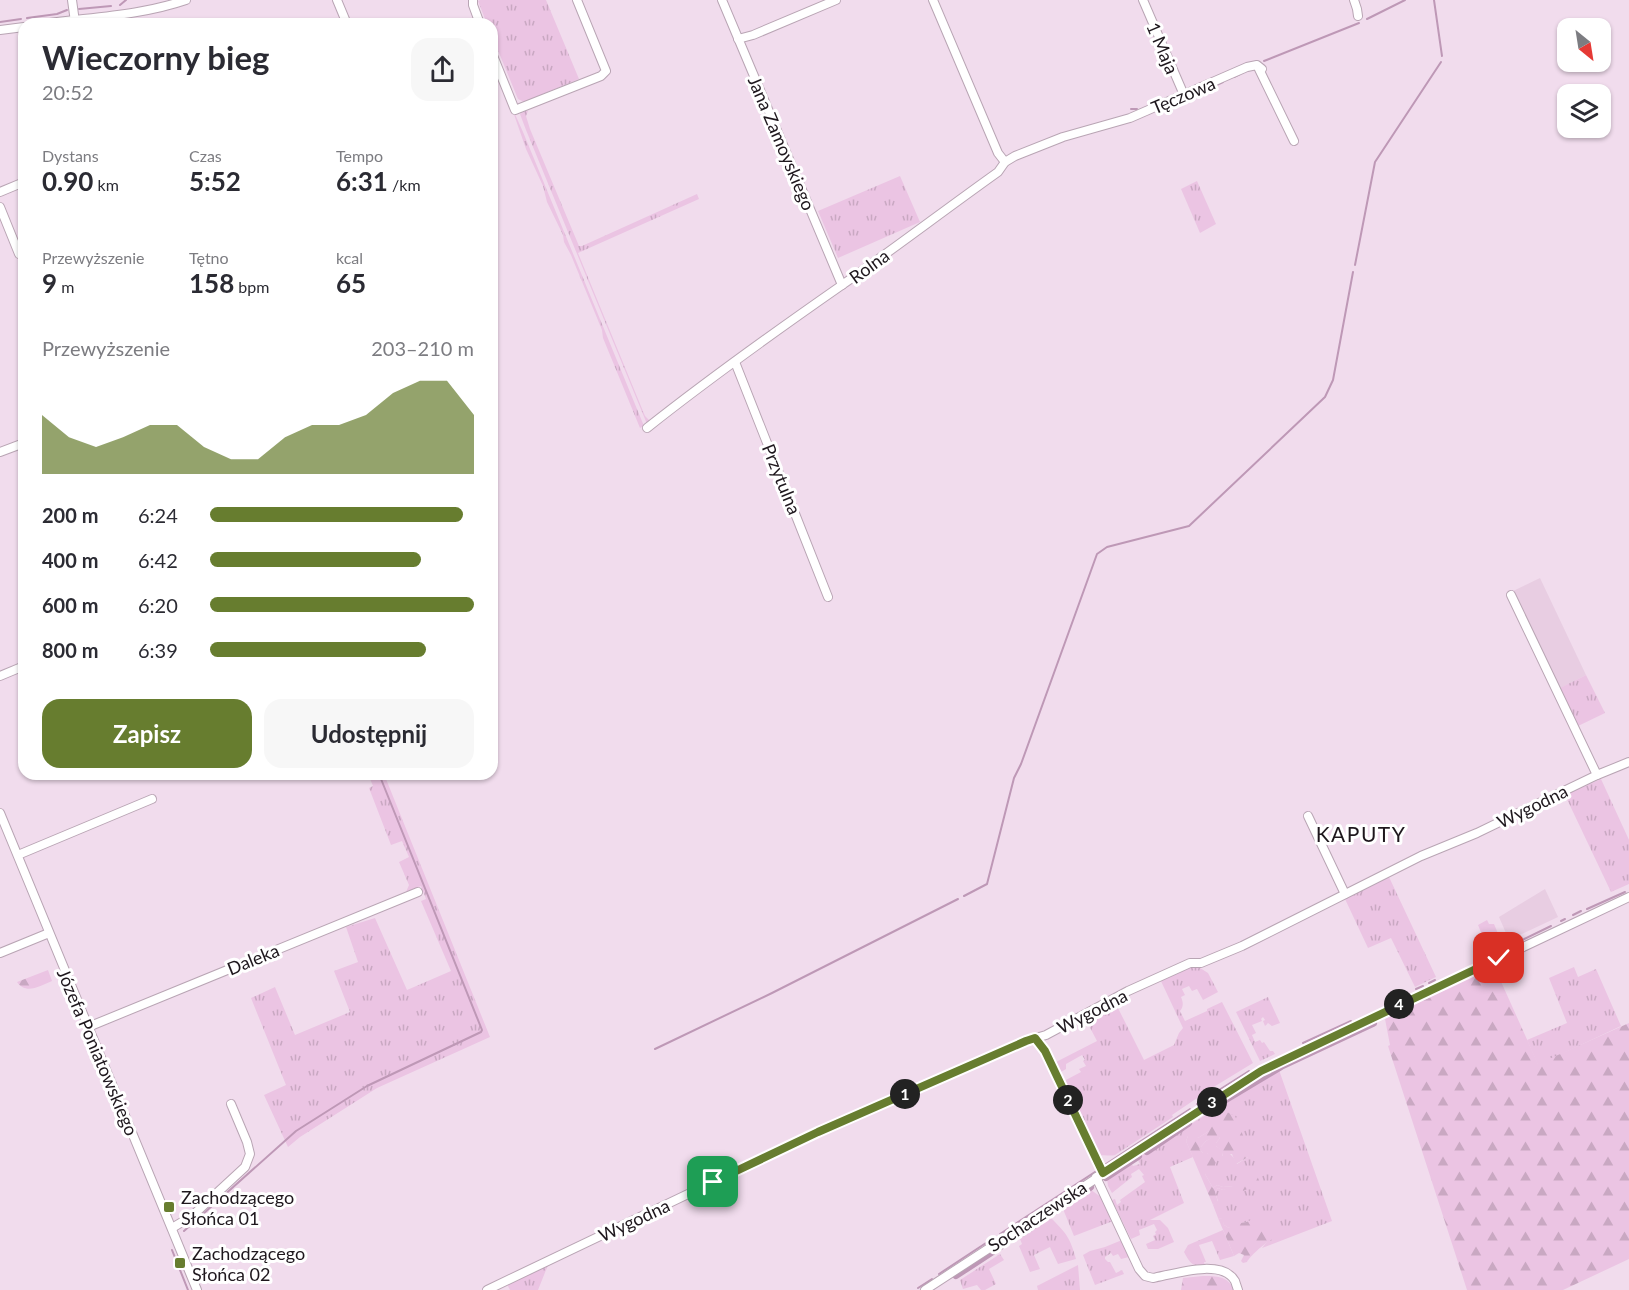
<!DOCTYPE html>
<html lang="pl">
<meta charset="utf-8">
<style>
body{margin:0;font-family:Lato,sans-serif;background:#f7f7f7;color:#2b2b33;height:100vh;display:flex;flex-direction:column;font-size:22px;white-space:nowrap}
*{box-sizing:border-box;margin:0}
p{font-size:20px;color:#7c7c81}
.icon{flex:none;width:33px;height:33px;fill:none;stroke:currentColor;stroke-width:2;stroke-linecap:round;stroke-linejoin:round}
.map{position:relative;flex:1;overflow:hidden}
.drawer{position:absolute;left:18px;top:18px;width:480px;height:762px;display:flex;flex-direction:column;background:#fff;border-radius:18px;box-shadow:0 2px 4px #0004}
.drawer>*{flex:none}
.needle{width:39px;rotate:150deg}
.fabs{position:absolute;left:1557px;top:18px;display:grid;gap:12px}
.fabs a{display:grid;place-items:center;width:54px;height:54px;border-radius:12px;background:#fff;box-shadow:0 2px 4px #0004;font-size:30px}
.pin{position:absolute;display:grid;place-items:center;width:51px;height:51px;color:#fff;margin:-26px;border-radius:12px;box-shadow:0 3px 9px #0006}
.km{position:absolute;width:30px;height:30px;margin:-15px;border-radius:50%;background:#222;color:#fff;font-size:16px;line-height:30px;text-align:center}
.round{display:grid;place-items:center;flex:none;width:63px;height:63px;border-radius:18px;background:#f7f7f7}
.headline{display:flex;align-items:center;justify-content:space-between;height:102px;padding:0 24px}
h1{font-size:33px;font-weight:700;line-height:45px}
.metrics{display:grid;grid-template-columns:repeat(3,1fr);gap:9px;height:102px;padding:6px 24px}
.metrics div{display:grid;align-content:center}
.metrics b{font-size:26px;font-weight:700}
.metrics small{font-size:16px;font-weight:400}
.metrics p{font-size:16px}
.chart{height:168px;padding:12px 24px}
.chart p{display:flex;justify-content:space-between}
.chart svg{width:100%;height:108px;margin-top:6px;fill:#677d2f;opacity:.7}
.button{display:flex;gap:12px;margin-top:auto;padding:12px 24px}
.button a{flex:1;height:69px;border-radius:18px;background:#677d2f;color:#fff;font-size:24px;font-weight:700;line-height:69px;text-align:center}
.button a+a{background:#f7f7f7;color:#2b2b33}
ul{padding:0 24px;list-style:none;font-size:20px}
li{display:grid;grid-template-columns:96px 72px 1fr;align-items:center;height:45px}
li i{height:15px;border-radius:8px;background:#677d2f}
.map>svg:first-child{display:block}
</style>
<div class="map">
<svg width="1629" height="1290" viewBox="0 0 1629 1290">
<defs>
<pattern id="grass-tufts" width="24" height="20" patternUnits="userSpaceOnUse" patternTransform="scale(1.5)"><rect width="24" height="20" fill="#ebc4e3"/><path d="M3 7l-1-3M5 7V3M7 7l1-3M15 17l-1-3M17 17v-4M19 17l1-3" fill="none" stroke="#c9a8c2"/></pattern>
<pattern id="forest-firs" width="22" height="20" patternUnits="userSpaceOnUse" patternTransform="scale(1.5)"><rect width="22" height="20" fill="#ebc4e3"/><path d="M5 1l3.5 6h-7zM16 11l3.5 6h-7z" fill="#c9a8c2"/></pattern>
</defs>
<rect width="100%" height="100%" fill="#f1dced"/>
<g fill="#e8cde2">
<polygon points="1540,578 1586,675 1553,692 1507,594"/>
<polygon points="1545,889 1558,917 1509,940 1499,917"/>
</g>
<g fill="url(#grass-tufts)">
<polygon points="480,0 546,0 579,79 524,102 518,99 492,36 492,24 487,24 478,1"/>
<polygon points="510,103 523,132 644,426 640,428 603,338 602,330 571,255 564,242 563,235 547,202 543,186 526,149"/>
<polygon points="525,111 528,111 526,116 530,129 579,246 582,246 697,194 699,199 578,253 645,416 650,421 647,424 526,130 520,114"/>
<polygon points="900,176 920,222 838,258 818,211"/>
<polygon points="1197,181 1216,224 1200,233 1181,189"/>
<polygon points="1586,675 1605,713 1576,727 1558,689"/>
<polygon points="368,774 384,774 490,1037 377,1088 300,1137 288,1147 264,1095 286,1085 251,998 275,987 295,1035 350,1012 334,971 358,962 346,927 375,918 407,990 451,971 421,901 426,899 421,886 406,892 409,885 399,862 409,857 402,841 391,845 369,788 373,786"/>
<polygon points="1601,779 1629,840 1629,884 1611,892 1565,795"/>
<polygon points="1389,877 1436,977 1415,987 1391,938 1368,948 1345,899"/>
<polygon points="1487,920 1489,924 1494,924 1502,943 1488,949 1478,925"/>
<path d="M1194,966H1197L1208,973L1218,992L1203,1000L1197,989L1192,991L1189,986L1182,989L1185,995L1181,997C1183,1002 1184,1006 1180,1011L1185,1021L1207,1011V1009L1222,1002L1253,1063L1212,1088L1172,1115L1173,1117L1115,1155C1109,1157 1104,1153 1097,1157L1074,1100L1064,1081L1081,1072L1079,1069L1086,1066L1083,1061L1085,1060L1082,1055L1066,1064V1069L1061,1072L1056,1062L1097,1041L1086,1020L1115,1006H1117L1144,1060L1174,1045L1179,1033L1183,1028L1160,979Z"/>
<polygon points="1574,967 1578,977 1596,969 1621,1026 1538,1065 1527,1040 1567,1023 1549,978"/>
<polygon points="1268,997 1280,1023 1272,1026 1268,1023 1265,1026 1263,1021 1265,1020 1263,1017 1261,1019 1262,1021 1252,1025 1256,1033 1252,1035 1255,1042 1260,1040 1262,1043 1264,1042 1270,1051 1273,1051 1275,1054 1260,1061 1236,1012"/>
<path d="M1279,1070L1332,1221L1262,1248C1273,1235 1273,1236 1267,1220L1272,1215L1242,1223L1229,1228L1224,1225L1222,1219L1218,1218L1213,1205L1218,1201L1215,1192L1218,1188L1223,1190L1234,1186L1223,1187L1217,1185L1213,1188L1205,1174L1211,1158L1207,1153H1203L1199,1149L1206,1141L1216,1135L1220,1138L1216,1143V1146L1223,1151L1222,1156L1229,1153L1234,1158L1237,1164L1248,1157L1218,1122L1209,1131L1198,1138L1188,1136L1186,1141L1193,1157L1170,1167L1184,1203L1150,1220H1160L1168,1228L1174,1242L1158,1249H1148L1146,1244L1155,1240L1153,1236L1156,1234L1155,1232L1157,1230L1154,1224L1139,1230L1140,1235L1131,1239L1112,1200L1115,1199L1117,1205L1121,1202L1120,1200L1145,1182L1142,1176L1144,1175L1139,1169L1131,1174L1132,1177L1112,1193L1108,1186L1107,1179L1131,1163L1133,1166L1140,1164L1136,1156L1184,1124L1186,1127L1214,1110L1216,1112L1221,1109L1220,1106Z"/>
<polygon points="1091,1190 1101,1197 1113,1221 1074,1236 1063,1209"/>
<path d="M1050,1217C1066,1233 1070,1237 1076,1259L1058,1264L1050,1247L1034,1255L1040,1269L1030,1272L1019,1246L1022,1244L1020,1239L1021,1236Z"/>
<path d="M1223,1230L1234,1256L1220,1260L1212,1241L1199,1245L1206,1262H1204L1205,1265C1192,1267 1190,1263 1184,1252L1188,1245Z"/>
<polygon points="1122,1240 1129,1257 1121,1259 1118,1254 1113,1256 1111,1253 1105,1257 1105,1259 1108,1262 1110,1262 1116,1273 1122,1270 1124,1274 1095,1285 1083,1255 1090,1251 1105,1247"/>
<polygon points="1000,1254 1004,1260 989,1269 996,1284 985,1290 981,1290 977,1285 963,1289 960,1280"/>
<polygon points="548,1265 538,1290 510,1290 507,1284"/>
<polygon points="1078,1265 1080,1290 1038,1290 1037,1286"/>
</g>
<g fill="url(#forest-firs)">
<polygon points="1494,966 1538,1064 1629,1023 1629,1259 1563,1290 1467,1290 1388,1046 1390,1045 1385,1019"/>
<path d="M48,970L52,981C40,986 26,995 17,982Z"/>
<polygon points="1225,1111 1235,1116 1249,1150 1248,1157 1236,1164 1232,1154 1229,1154 1228,1159 1223,1160 1222,1151 1216,1146 1213,1149 1209,1149 1209,1146 1213,1141 1216,1143 1220,1138 1216,1136 1206,1141 1199,1149 1203,1153 1207,1153 1217,1161 1215,1164 1215,1169 1205,1174 1213,1188 1217,1185 1223,1187 1234,1186 1236,1188 1223,1190 1218,1188 1215,1192 1218,1202 1213,1205 1186,1141 1188,1136 1192,1132 1198,1138 1209,1131 1209,1129 1217,1122 1215,1115"/>
<polygon points="1251,1170 1256,1173 1260,1183 1243,1191 1240,1183 1242,1180 1241,1175"/>
<path d="M1267,1212L1272,1215L1273,1218L1268,1220L1272,1228V1233L1275,1236V1238C1268,1240 1250,1256 1247,1262L1243,1263L1241,1261L1244,1255L1239,1253L1234,1256L1218,1218L1223,1219L1224,1225L1229,1228C1236,1222 1241,1224 1249,1221C1256,1218 1259,1213 1267,1212Z"/>
<path d="M1203,1276C1217,1276 1228,1276 1234,1290H1181L1183,1278Z"/>
</g>
<g fill="none" stroke-linecap="round" stroke-linejoin="round">
<g stroke="#be98b6" stroke-width="2">
<polyline points="1434,0 1442,56"/>
<polyline points="120,5 126,0"/>
<polyline points="79,9 111,6"/>
<polyline points="27,18 57,14 67,10"/>
<polyline points="1367,19 1405,0"/>
<polyline points="0,22 21,19"/>
<polyline points="1264,61 1359,23"/>
<polyline points="1234,77 1240,74"/>
<polyline points="1204,91 1223,82"/>
<polyline points="1131,109 1137,109"/>
<polyline points="1355,265 1375,162 1441,62"/>
<polyline points="964,896 987,884 1014,778 1021,764 1097,554 1107,547 1189,526 1325,397 1333,380 1353,272"/>
<polyline points="1587,909 1625,892"/>
<polyline points="1573,915 1581,911"/>
<polyline points="1561,921 1565,919"/>
<polyline points="1518,942 1551,926"/>
<polyline points="1429,983 1435,980"/>
<polyline points="1416,989 1423,986"/>
<polyline points="1303,1043 1351,1021"/>
<polyline points="655,1049 772,993 958,899"/>
<polyline points="1197,1104 1249,1071"/>
<polyline points="1103,1166 1190,1109"/>
<polyline points="184,1231 296,1131 367,1086 481,1032 482,1030 379,774"/>
<polyline points="1000,1234 1098,1170"/>
<polyline points="172,1250 188,1290"/>
<polyline points="939,1274 992,1239"/>
<polyline points="918,1288 932,1279"/>
</g>
<g stroke="#be98b6" stroke-width="8">
<polyline points="1219,1103 1281,1066 1373,1023"/>
<polyline points="1147,1151 1188,1123"/>
<polyline points="1106,1177 1138,1156"/>
<polyline points="1063,1205 1090,1187"/>
<polyline points="1022,1233 1048,1215"/>
<polyline points="956,1275 1002,1245"/>
</g>
<g stroke="#b9a5b4" stroke-width="10">
<g id="minor">
<polyline points="72,0 75,22"/>
<polyline points="337,0 347,24"/>
<polyline points="473,0 473,5 480,24"/>
<polyline points="722,0 842,285"/>
<polyline points="933,0 998,153 1005,162"/>
<polyline points="1143,0 1184,95"/>
<polyline points="1354,0 1357,9 1358,16"/>
<path d="M42,24C90,17 139,16 186,0"/>
<polyline points="0,30 24,27"/>
<polyline points="738,39 753,35 836,0"/>
<polyline points="492,53 515,110 601,76 606,71 577,0"/>
<polyline points="1258,67 1294,141"/>
<polyline points="0,192 24,182"/>
<polyline points="0,207 19,254"/>
<polyline points="735,362 828,597"/>
<path d="M647,428C710,378 776,331 842,285C895,248 946,209 998,172L1005,162L1015,156L1063,137L1130,118L1247,67L1257,65L1262,69"/>
<polyline points="0,452 24,443"/>
<polyline points="1511,595 1597,775"/>
<polyline points="0,676 24,666"/>
<polyline points="0,813 197,1290"/>
<polyline points="1308,816 1345,894"/>
<polyline points="18,855 152,799"/>
<polyline points="0,953 49,933"/>
<polyline points="88,1027 418,892"/>
<polyline points="1035,1038 1045,1051 1103,1173"/>
<path d="M1096,1177L1139,1269L1145,1276L1153,1278C1174,1274 1222,1258 1235,1281C1236,1284 1237,1287 1238,1290"/>
<polyline points="172,1228 192,1216 245,1167 250,1154 247,1142 231,1104"/>
<polyline points="487,1290 818,1132 1026,1041 1046,1035 1128,991 1190,963 1201,963 1242,946 1421,856 1477,833 1597,775 1629,762"/>
<polyline points="925,1290 1261,1071 1629,897"/>
</g>
</g>
<use href="#minor" stroke="#fff" stroke-width="8"/>
</g>
<g fill="none" stroke-linecap="round" stroke-linejoin="round">
<g stroke="#fff" stroke-width="12">
<polyline id="route" points="713,1182 818,1132 1026,1041 1035,1038 1045,1051 1103,1173 1261,1071 1499,958"/>
</g>
<use href="#route" stroke="#677d2f" stroke-width="8"/>
</g>
<g fill="#677d2f" stroke="#fff" stroke-width="2">
<rect x="163" y="1201" width="12" height="12" rx="3"/>
<rect x="174" y="1257" width="12" height="12" rx="3"/>
</g>
<g text-anchor="middle" dominant-baseline="central" stroke-width="6" stroke-linejoin="round" paint-order="stroke">
<g font-size="18" fill="#1e171d" stroke="#fff">
<text transform="translate(1163 48) rotate(67)">1 Maja</text>
<text transform="translate(1183 95) rotate(-23)">Tęczowa</text>
<text transform="translate(782 143) rotate(67)">Jana Zamoyskiego</text>
<text transform="translate(869 266) rotate(-36)">Rolna</text>
<text transform="translate(782 479) rotate(68)">Przytulna</text>
<text transform="translate(1532 806) rotate(-26)">Wygodna</text>
<text transform="translate(253 959) rotate(-22)">Daleka</text>
<text transform="translate(1092 1011) rotate(-27)">Wygodna</text>
<text transform="translate(98 1052) rotate(67)">Józefa Poniatowskiego</text>
<text transform="translate(1037 1216) rotate(-33)">Sochaczewska</text>
<text transform="translate(634 1220) rotate(-25)">Wygodna</text>
</g>
<g font-size="18" fill="#1e171d" stroke="#fff" text-anchor="start">
<text x="181" y="1197">Zachodzącego<tspan x="181" dy="21">Słońca 01</tspan></text>
<text x="192" y="1253">Zachodzącego<tspan x="192" dy="21">Słońca 02</tspan></text>
</g>
<g font-size="21" letter-spacing="1.5" fill="#1e171d" stroke="#fff">
<text x="1361" y="833">KAPUTY</text>
</g>
</g>
</svg>
<div class="fabs">
<a><svg class="needle" viewBox="-14 -14 28 28"><path d="M0-13l5 13h-10z" fill="#e53935"/><path d="M0 13l5-13h-10z" fill="#7c7c81"/></svg></a>
<a><svg class="icon" aria-label="layers" viewBox="0 0 24 24"><path d="M12 4l9 5-9 5-9-5zM3 14l9 5 9-5"/></svg></a>
</div>
<div class="pin" style="left:713px;top:1182px;background:#1e9e55"><svg class="icon" aria-label="arrive" viewBox="0 0 24 24"><path d="M6 21V4h12l-3 4 3 4H6"/></svg></div>
<div class="pin" style="left:1499px;top:958px;background:#d93025"><svg class="icon" aria-label="check" viewBox="0 0 24 24"><path d="M5 12l5 5 9-10"/></svg></div>
<b class="km" style="left:905px;top:1094px">1</b>
<b class="km" style="left:1068px;top:1100px">2</b>
<b class="km" style="left:1212px;top:1102px">3</b>
<b class="km" style="left:1399px;top:1004px">4</b>
<section class="drawer">
<div class="headline"><div><h1>Wieczorny bieg</h1><p>20:52</p></div><a class="round"><svg class="icon" aria-label="share" viewBox="0 0 24 24"><path d="M12 15V3M7 8l5-5 5 5M5 13v7h14v-7"/></svg></a></div>
<div class="metrics">
<div><p>Dystans</p><b>0.90<small> km</small></b></div>
<div><p>Czas</p><b>5:52</b></div>
<div><p>Tempo</p><b>6:31<small> /km</small></b></div>
</div>
<div class="metrics">
<div><p>Przewyższenie</p><b>9<small> m</small></b></div>
<div><p>Tętno</p><b>158<small> bpm</small></b></div>
<div><p>kcal</p><b>65</b></div>
</div>
<div class="chart"><p><span>Przewyższenie</span>203–210 m</p>
<svg viewBox="0 0 160 44" preserveAspectRatio="none"><path d="M0 44V20L10 29L20 33L30 29L40 24L50 24L60 33L70 38L80 38L90 29L100 24L110 24L120 20L130 11L140 6L150 6L160 20V44z"/></svg>
</div>
<ul>
<li><b>200 m</b>6:24<i style="width:96%"></i></li>
<li><b>400 m</b>6:42<i style="width:80%"></i></li>
<li><b>600 m</b>6:20<i style="width:100%"></i></li>
<li><b>800 m</b>6:39<i style="width:82%"></i></li>
</ul>
<div class="button"><a>Zapisz</a><a>Udostępnij</a></div>
</section>
</div>
